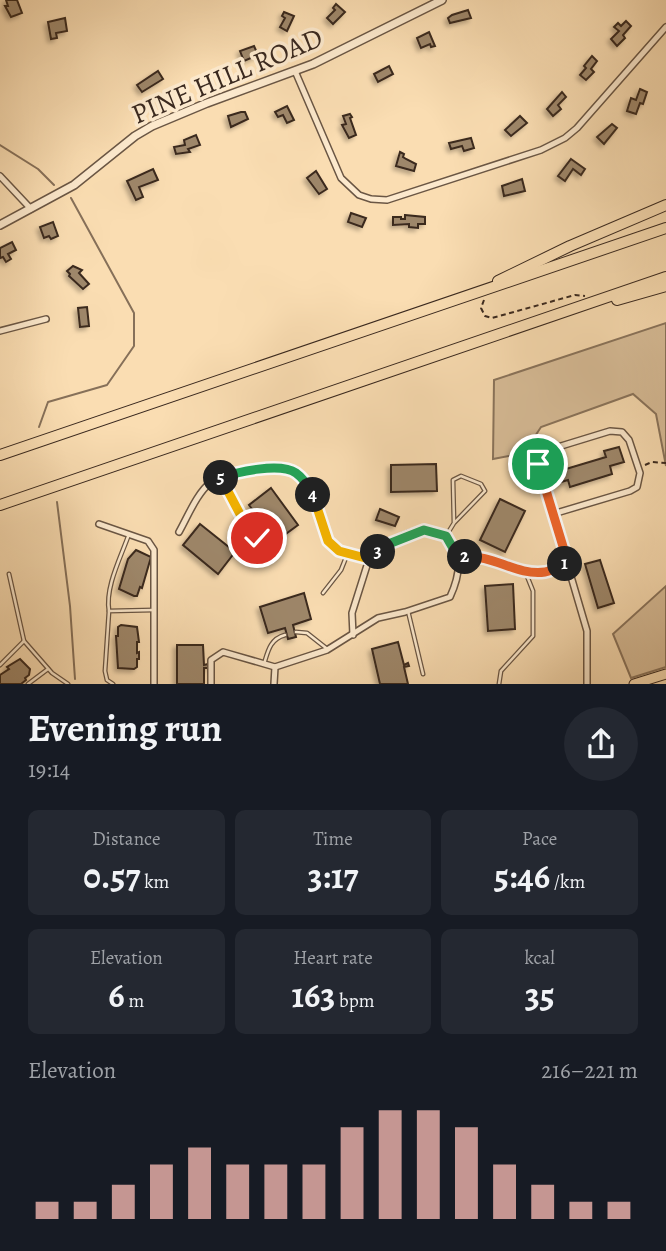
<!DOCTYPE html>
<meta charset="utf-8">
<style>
body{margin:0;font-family:Alegreya,serif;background:#242831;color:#f1f3f6;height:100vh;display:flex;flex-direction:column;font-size:26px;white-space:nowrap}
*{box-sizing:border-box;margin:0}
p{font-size:23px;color:#9ea1a6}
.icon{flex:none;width:38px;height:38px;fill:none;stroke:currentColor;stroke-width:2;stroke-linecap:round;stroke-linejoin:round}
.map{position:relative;height:684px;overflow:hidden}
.side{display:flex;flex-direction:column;background:#171b24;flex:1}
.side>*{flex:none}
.pin{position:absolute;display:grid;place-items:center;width:60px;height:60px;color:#fff;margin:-30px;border:4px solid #fff;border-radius:50%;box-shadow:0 2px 7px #0007}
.km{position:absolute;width:35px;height:35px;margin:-18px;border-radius:50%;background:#222;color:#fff;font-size:19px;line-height:35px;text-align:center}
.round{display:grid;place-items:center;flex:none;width:74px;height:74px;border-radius:37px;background:#242831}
.overview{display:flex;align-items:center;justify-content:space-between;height:119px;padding:0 28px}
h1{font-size:38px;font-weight:600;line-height:52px}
.metrics{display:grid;grid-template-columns:repeat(3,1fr);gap:10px;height:119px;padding:7px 28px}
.metrics div{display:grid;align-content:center;border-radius:10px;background:#242831;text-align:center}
.metrics b{font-size:35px;font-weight:600}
.metrics small{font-size:19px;font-weight:400}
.metrics p{font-size:19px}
.chart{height:196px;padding:14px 28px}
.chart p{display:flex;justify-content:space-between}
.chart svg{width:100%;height:126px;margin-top:7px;stroke:#c59692;stroke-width:6}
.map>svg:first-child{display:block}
</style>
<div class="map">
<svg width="666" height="684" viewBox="0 0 666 684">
<defs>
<filter id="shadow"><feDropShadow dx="-3" dy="3" stdDeviation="2" flood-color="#0004"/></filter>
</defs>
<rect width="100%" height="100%" fill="#faddb2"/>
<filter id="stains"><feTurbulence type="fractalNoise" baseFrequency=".00286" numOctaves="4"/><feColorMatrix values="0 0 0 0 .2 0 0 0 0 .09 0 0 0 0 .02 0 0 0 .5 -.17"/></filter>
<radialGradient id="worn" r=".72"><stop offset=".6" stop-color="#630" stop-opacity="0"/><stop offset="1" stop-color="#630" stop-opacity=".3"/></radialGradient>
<g fill="#d9be99" stroke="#8a745c" stroke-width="2">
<polygon points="666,323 666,466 656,414 633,394 541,427 524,453 493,459 494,380"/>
<polygon points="666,586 666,667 631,678 613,634"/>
</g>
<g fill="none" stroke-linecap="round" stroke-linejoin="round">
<g stroke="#867059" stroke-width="2">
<polyline points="0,145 38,169 54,185"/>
<polyline points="39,427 48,402 107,385 134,346 134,313 71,198"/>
<polyline points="57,502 70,606 75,679"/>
</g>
</g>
<g fill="#9e876b" stroke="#3a291f" stroke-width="2" filter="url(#shadow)">
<polygon points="6,0 17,0 22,13 11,17 5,6 8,6"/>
<polygon points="336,4 345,12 333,24 327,18 335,10 333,8"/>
<polygon points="468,10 471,18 450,23 448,18 452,15"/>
<polygon points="284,12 294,16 287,31 280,27 285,18 282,16"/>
<polygon points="65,18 67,31 56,33 57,38 51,39 48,22"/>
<polygon points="626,21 631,26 623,35 625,38 617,46 611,39 619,31 614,27 618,23 621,26"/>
<polygon points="429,32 435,46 431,47 430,44 421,48 417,38"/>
<polygon points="254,46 258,55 244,61 240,51"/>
<polygon points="592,56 597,61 591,69 594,72 586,80 580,75 586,68 584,66"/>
<polygon points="389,66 393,74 378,82 374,74"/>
<polygon points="158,71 163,79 142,92 137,85"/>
<polygon points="640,89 647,92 643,104 640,103 636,114 627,111 631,98 636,100"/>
<polygon points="562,92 566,97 558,105 561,109 553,116 547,109"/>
<polygon points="287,106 294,120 287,123 283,115 278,117 275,112"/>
<polygon points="241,112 245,112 248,119 231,127 228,116"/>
<polygon points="350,114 352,117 350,118 356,135 349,138 342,125 346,124 343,116"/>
<polygon points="520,116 527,123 511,136 505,130"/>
<polygon points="612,124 617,128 604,144 597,137"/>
<polygon points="196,135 200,145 188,149 190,152 176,154 174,147 185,145 184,140"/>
<polygon points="471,138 474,148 464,151 462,146 451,149 449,143"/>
<polygon points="400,152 404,154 403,157 406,159 416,164 414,171 396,166"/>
<polygon points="571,159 585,169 581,175 573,169 565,181 558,176"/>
<polygon points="153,169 158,180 139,187 143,197 136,200 127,181"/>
<polygon points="316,171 327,189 319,194 307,178"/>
<polygon points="522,179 525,191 504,196 502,186"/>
<polygon points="351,213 366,218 362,227 348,222"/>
<polygon points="405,215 425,217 425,224 418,224 418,228 409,227 409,224 393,225 393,217 401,217 401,219 405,219"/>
<polygon points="53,222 58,236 51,239 49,236 44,238 40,227"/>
<polygon points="12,242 16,250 8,254 11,259 6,262 3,257 0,258 0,248"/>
<polygon points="73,266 82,270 79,273 89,284 83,289 69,276 70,274 67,271"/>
<polygon points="87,307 89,326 80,327 78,308"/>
<polygon points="619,447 624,462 610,466 612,474 570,487 568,480 554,484 549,468 564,463 566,469 606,457 604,451"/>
<polygon points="436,464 437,491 391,492 391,465"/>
<polygon points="271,488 298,525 276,541 249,505"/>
<polygon points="500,499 525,511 505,552 480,540"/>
<polygon points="380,509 399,517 395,526 376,520"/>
<polygon points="200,524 235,552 218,574 183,545"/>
<polygon points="136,550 151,557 142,588 140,587 137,596 134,596 119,589 128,559"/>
<polygon points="600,560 614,603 598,608 585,564"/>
<polygon points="513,584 515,629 488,631 485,586"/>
<polygon points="304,593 311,619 293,625 296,637 288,639 285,628 268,633 260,607"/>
<polygon points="121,625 137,627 139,642 137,642 137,653 139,652 139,659 137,659 137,667 134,669 118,668 116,636 118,636 118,627"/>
<polygon points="398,642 404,665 408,663 409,666 404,667 408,684 380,684 372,649"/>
<polygon points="177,645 203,645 204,665 208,664 208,668 204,668 204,684 177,684"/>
<polygon points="20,659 30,669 29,675 25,678 26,680 21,684 0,684 0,675 9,669 7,667"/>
</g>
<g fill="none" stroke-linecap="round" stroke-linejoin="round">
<g stroke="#6a5644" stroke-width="5">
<g id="service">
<polyline points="220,478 241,516 258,538"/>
<polyline points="446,536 454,523 485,491 481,484 461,476 453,480 454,523"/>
<polyline points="458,557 479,555 527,576 533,591 533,636 501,671 499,684"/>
<polyline points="9,574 24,641 52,673 68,684"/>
<polyline points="323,593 341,570 347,555"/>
<path d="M109,611C105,587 121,557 129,534"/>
<polyline points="408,611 423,674"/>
<polyline points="296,632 307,633 326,648"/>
<path d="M264,664C268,651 270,639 285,635"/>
<polyline points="0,665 24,641"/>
<polyline points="28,684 48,669"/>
<polyline points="113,684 107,680 105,671 109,611 154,610"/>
</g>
</g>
<g stroke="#6a5644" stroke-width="8">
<g id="minor">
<polyline points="295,71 341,178 359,195 371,199 387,200 541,150 565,138 577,128 666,27"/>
<polyline points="0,176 31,209"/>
<polyline points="0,331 46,319"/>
<path d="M553,514L630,491L637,487L640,473L629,440L622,432L610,431L548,450C541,453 539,457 538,464L587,631V684"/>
<polyline points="99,524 148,541 154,550 154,684"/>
<path d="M179,532C188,516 197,493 211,482C225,472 280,464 295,472C300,475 306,483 309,488C320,504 318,528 330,543C339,554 356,555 369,559C383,547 403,531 423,530C424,530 432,532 434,533C466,542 461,573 450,597L405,612L378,618L327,650L275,667"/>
<polyline points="353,635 352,613 369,559"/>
<polyline points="211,684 211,660 223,652 275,667 274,684"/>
</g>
</g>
<g stroke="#6a5644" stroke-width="10">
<polyline id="tertiary" points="0,225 74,185 135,136 152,126 207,103 313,64 442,0"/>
</g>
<g stroke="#3a291f" stroke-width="11">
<polyline id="primary" points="634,684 666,674"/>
</g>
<g stroke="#3a291f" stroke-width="12">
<g id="motorway">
<polyline points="498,281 570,246 666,205"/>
<polyline points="617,300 666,286"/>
<polyline points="0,455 666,228"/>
<polyline points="0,505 666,277"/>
</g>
</g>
<g stroke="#3a291f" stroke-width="2" stroke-dasharray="5 3.5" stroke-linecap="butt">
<polyline points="484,300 481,308 485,316 492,318 575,295 585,296"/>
<polyline points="645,465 652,462 666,463"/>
<polyline points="527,571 546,572 562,565"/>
</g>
<use href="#service" stroke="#fce9cd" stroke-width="2.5"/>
<use href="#minor" stroke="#fce9cd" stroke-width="5"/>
<use href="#tertiary" stroke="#fce9cd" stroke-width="7"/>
<use href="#primary" stroke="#faddb2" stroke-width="9"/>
<use href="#motorway" stroke="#faddb2" stroke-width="10"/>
</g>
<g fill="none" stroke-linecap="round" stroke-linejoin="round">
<g stroke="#fff" stroke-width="14">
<polyline id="split-1" points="538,464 568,563 565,564"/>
</g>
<g stroke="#fff" stroke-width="14">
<path id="split-2" d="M465,557C493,554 516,576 545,572C552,571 559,566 565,564"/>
</g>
<g stroke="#fff" stroke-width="14">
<polyline id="split-3" points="378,552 386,545 424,530 446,536 458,557 465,557"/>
</g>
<g stroke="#fff" stroke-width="14">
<polyline id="split-4" points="313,495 328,541 339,551 369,559 378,552"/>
</g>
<g stroke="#fff" stroke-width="14">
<path id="split-5" d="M221,478C237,472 280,462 296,473C303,478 309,487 313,495"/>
</g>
<g stroke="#fff" stroke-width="14">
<polyline id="split-6" points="221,478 241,516 257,538"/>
</g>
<use href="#split-1" stroke="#f0652b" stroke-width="9"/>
<use href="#split-2" stroke="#f0652b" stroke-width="9"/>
<use href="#split-3" stroke="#22a559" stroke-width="9"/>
<use href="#split-4" stroke="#f5b400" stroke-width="9"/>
<use href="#split-5" stroke="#22a559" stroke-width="9"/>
<use href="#split-6" stroke="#f5b400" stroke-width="9"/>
</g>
<g text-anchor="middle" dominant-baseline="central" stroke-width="7" stroke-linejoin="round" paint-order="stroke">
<g font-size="28" fill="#3a291f" stroke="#fce9cd">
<text transform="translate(227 76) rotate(-23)">PINE HILL ROAD</text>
</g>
</g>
<rect width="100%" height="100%" filter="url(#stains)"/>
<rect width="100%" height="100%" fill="url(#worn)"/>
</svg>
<div class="pin" style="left:538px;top:464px;background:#1e9e55"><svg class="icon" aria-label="arrive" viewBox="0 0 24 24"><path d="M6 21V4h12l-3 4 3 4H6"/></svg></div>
<div class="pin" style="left:257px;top:538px;background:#d93025"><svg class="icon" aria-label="check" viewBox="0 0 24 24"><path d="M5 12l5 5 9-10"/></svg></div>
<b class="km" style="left:565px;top:564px">1</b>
<b class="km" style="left:465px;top:557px">2</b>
<b class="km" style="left:378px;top:552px">3</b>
<b class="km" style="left:313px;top:495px">4</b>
<b class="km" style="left:221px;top:478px">5</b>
</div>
<section class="side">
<div class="overview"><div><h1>Evening run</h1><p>19:14</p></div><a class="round"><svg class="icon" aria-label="share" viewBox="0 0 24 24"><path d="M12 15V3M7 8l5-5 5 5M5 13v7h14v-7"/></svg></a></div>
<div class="metrics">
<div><p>Distance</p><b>0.57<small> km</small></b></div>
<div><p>Time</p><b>3:17</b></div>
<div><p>Pace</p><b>5:46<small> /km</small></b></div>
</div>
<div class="metrics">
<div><p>Elevation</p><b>6<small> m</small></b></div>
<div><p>Heart rate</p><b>163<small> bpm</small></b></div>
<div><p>kcal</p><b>35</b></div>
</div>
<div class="chart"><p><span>Elevation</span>216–221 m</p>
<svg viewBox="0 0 160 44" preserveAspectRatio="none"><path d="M5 44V38M15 44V38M25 44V32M35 44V25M45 44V19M55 44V25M65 44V25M75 44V25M85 44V12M95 44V6M105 44V6M115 44V12M125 44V25M135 44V32M145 44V38M155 44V38"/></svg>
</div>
</section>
